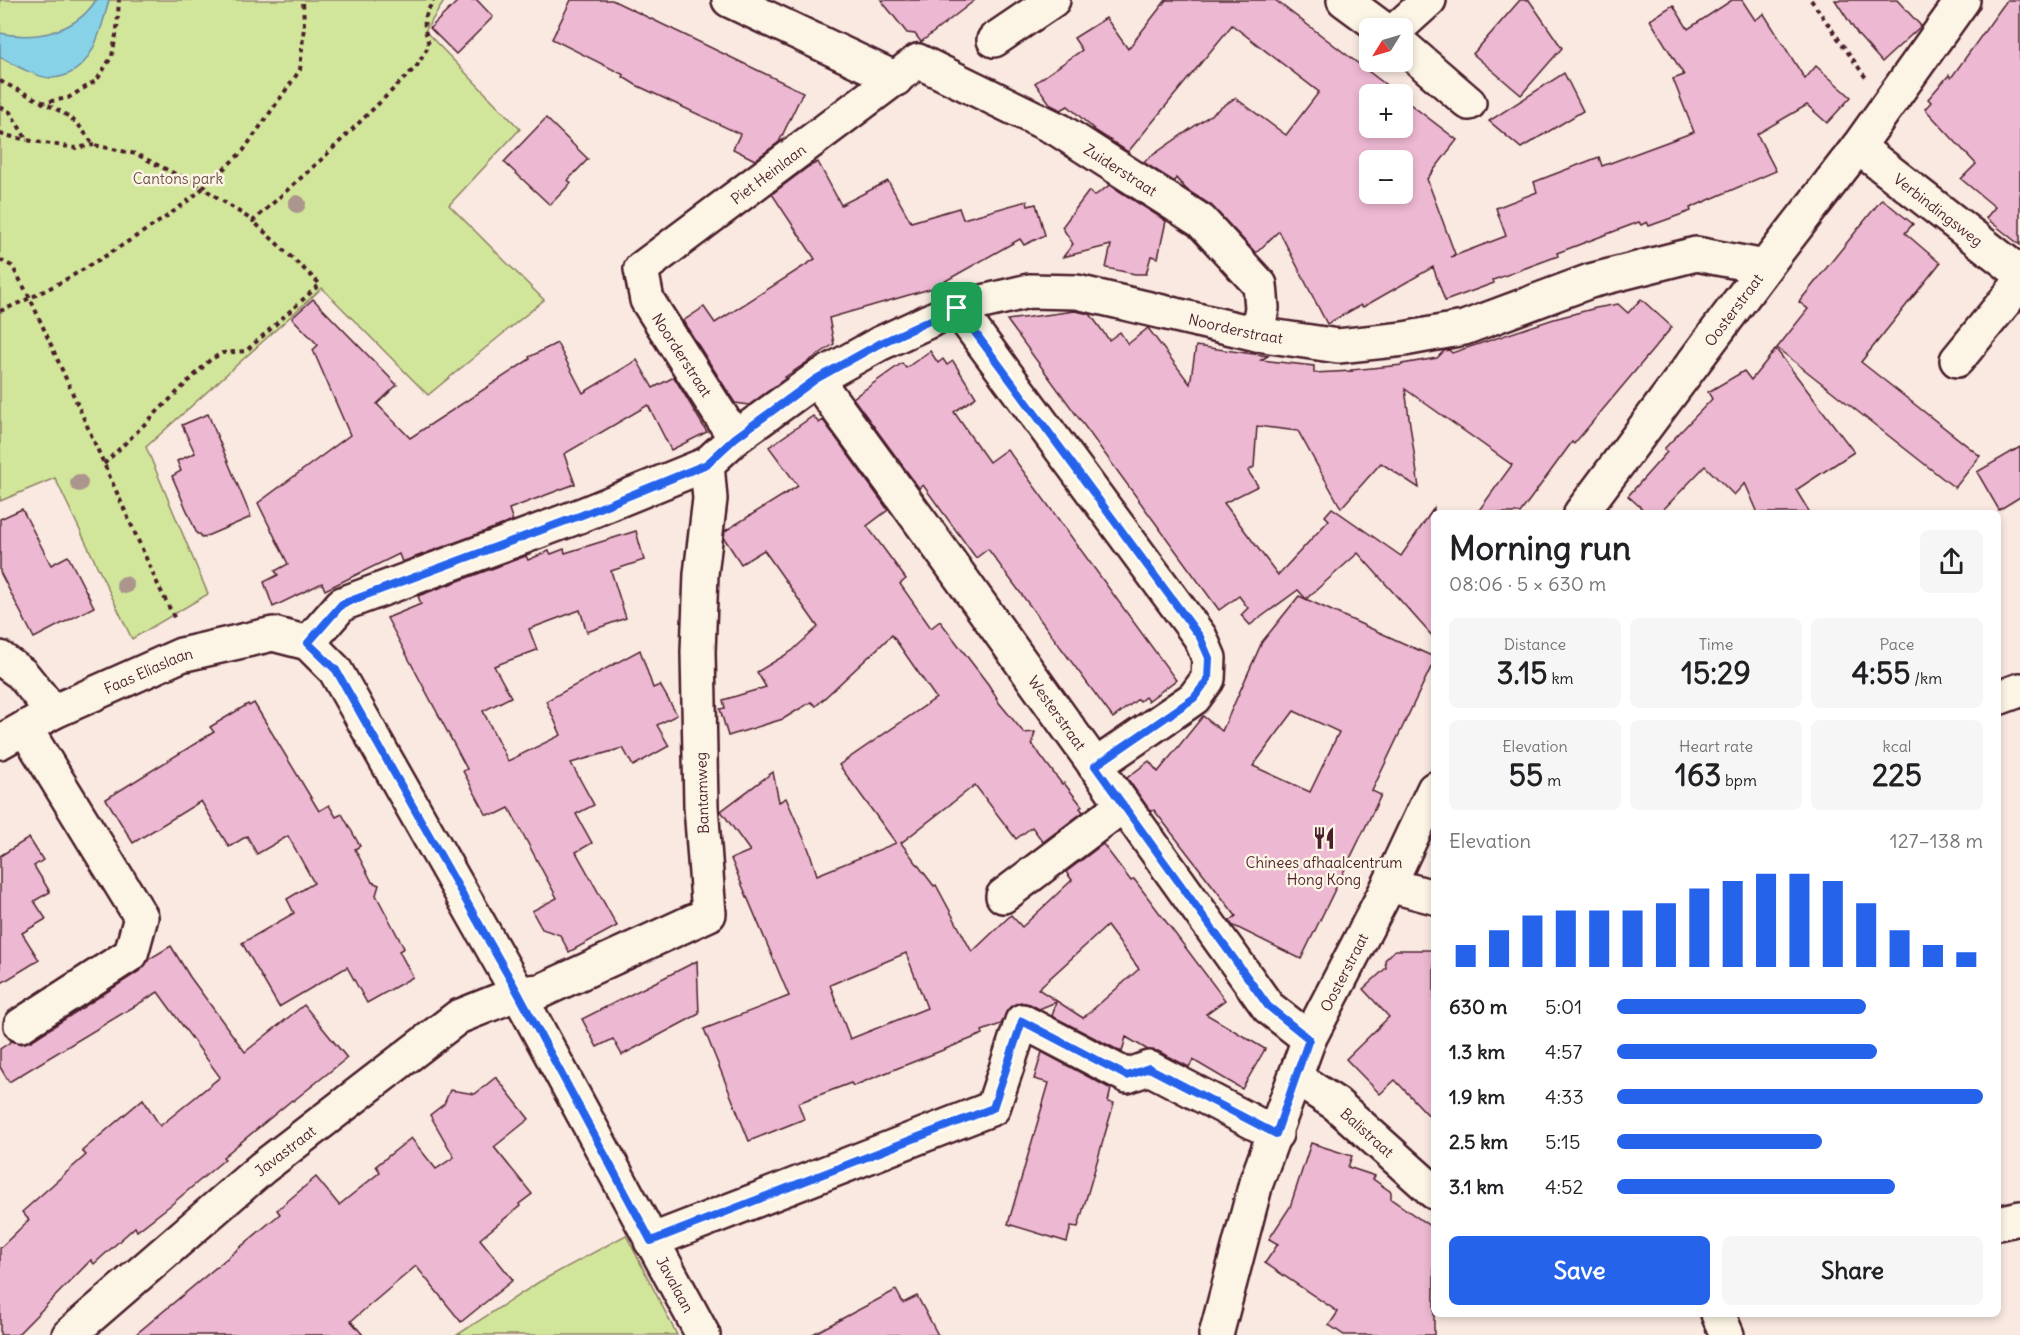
<!DOCTYPE html>
<meta charset="utf-8">
<style>
body{margin:0;font-family:Delius,sans-serif;background:#f6f6f6;color:#202124;height:100vh;display:flex;flex-direction:column;font-size:22px;white-space:nowrap}
*{box-sizing:border-box;margin:0}
p{font-size:20px;color:#757577}
.icon{flex:none;width:33px;height:33px;fill:none;stroke:currentColor;stroke-width:2;stroke-linecap:round;stroke-linejoin:round}
.map{position:relative;flex:1;overflow:hidden}
.sheet{position:absolute;left:1431px;top:510px;width:570px;height:807px;display:flex;flex-direction:column;background:#fff;border-radius:9px;box-shadow:0 3px 9px #0003}
.sheet>*{flex:none}
.needle{width:39px;rotate:233deg}
.controls{position:absolute;left:1359px;top:18px;display:grid;gap:12px}
.controls a{display:grid;place-items:center;width:54px;height:54px;border-radius:9px;background:#fff;box-shadow:0 3px 9px #0003;font-size:30px}
.pin{position:absolute;display:grid;place-items:center;width:51px;height:51px;color:#fff;margin:-26px;border-radius:12px;box-shadow:0 3px 9px #0006}
.round{display:grid;place-items:center;flex:none;width:63px;height:63px;border-radius:9px;background:#f6f6f6}
.headline{display:flex;align-items:center;justify-content:space-between;height:102px;padding:0 18px}
h1{font-size:33px;font-weight:800;line-height:45px}
.metrics{display:grid;grid-template-columns:repeat(3,1fr);gap:9px;height:102px;padding:6px 18px}
.metrics div{display:grid;align-content:center;border-radius:9px;background:#f6f6f6;text-align:center}
.metrics b{font-size:30px;font-weight:800}
.metrics small{font-size:16px;font-weight:400}
.metrics p{font-size:16px}
.chart{height:168px;padding:12px 18px}
.chart p{display:flex;justify-content:space-between}
.chart svg{width:100%;height:108px;margin-top:6px;stroke:#2563eb;stroke-width:6}
.cta{display:flex;gap:12px;margin-top:auto;padding:12px 18px}
.cta a{flex:1;height:69px;border-radius:9px;background:#2563eb;color:#fff;font-size:24px;font-weight:800;line-height:69px;text-align:center}
.cta a+a{background:#f6f6f6;color:#202124}
ul{padding:0 18px;list-style:none;font-size:20px}
li{display:grid;grid-template-columns:96px 72px 1fr;align-items:center;height:45px}
li i{height:15px;border-radius:8px;background:#2563eb}
.map>svg:first-child{display:block}
</style>
<div class="map">
<svg width="2020" height="1335" viewBox="0 0 2020 1335">
<rect width="100%" height="100%" fill="#f9e9e1"/>
<filter id="ink" filterUnits="userSpaceOnUse"><feTurbulence type="fractalNoise" baseFrequency=".0167" numOctaves="2"/><feDisplacementMap in="SourceGraphic" scale="12" xChannelSelector="R" yChannelSelector="G"/><feConvolveMatrix kernelMatrix="1 2 1 2 8 2 1 2 1" color-interpolation-filters="sRGB"/></filter>
<g filter="url(#ink)">
<g fill="#d2e69b" stroke="#8e8263" stroke-width="1.5">
<polygon points="0,0 445,0 425,31 520,129 449,205 544,300 428,395 322,288 146,447 208,594 132,639 55,478 0,501"/>
<polygon points="626,1235 677,1335 457,1335 539,1282"/>
</g>
<path fill="#88d2e8" stroke="#6f8a9c" stroke-width="1.5" d="M96,0H109C101,30 92,76 52,78C37,78 13,64 0,57V33C35,41 76,32 96,0Z"/>
<g fill="#edb8d2" stroke="#4a1f2b" stroke-width="1.5" fill-rule="evenodd">
<polygon points="459,0 477,0 493,17 456,54 430,28"/>
<polygon points="571,0 612,0 803,92 779,142 755,160 733,149 740,134 636,85 623,77 624,75 552,39"/>
<polygon points="881,0 975,0 921,42 915,34 907,33"/>
<path d="M1166,0H1275L1398,94H1370V128H1402V98L1457,140L1427,179L1455,254L1451,257L1506,236L1496,208L1537,192L1534,182L1599,157L1602,166L1694,132L1673,79L1684,75L1650,20L1673,5L1688,29L1732,0H1742L1755,20L1764,14L1805,79L1816,66L1851,97L1827,123L1807,105L1757,134L1776,171L1690,208L1691,211L1649,226L1647,222L1641,225L1639,222L1557,253L1558,256L1493,280L1494,283L1445,301L1433,267L1363,307L1361,305L1327,324L1279,231L1256,253L1211,205L1187,190L1176,178L1175,182L1143,162L1235,98L1286,135L1319,92L1232,25L1128,152L1096,131L1068,106L1061,110L1051,105L1035,83L1082,50L1074,38L1106,18L1128,49ZM1370,160H1402V194H1370Z"/>
<polygon points="1520,0 1529,0 1562,48 1521,95 1473,54"/>
<polygon points="1835,0 1897,0 1921,26 1882,62 1858,35"/>
<polygon points="2007,0 2020,0 2020,245 1986,218 1995,207 1961,179 1976,164 1925,109 1931,102 1928,99 1949,75 1951,78"/>
<polygon points="1564,73 1583,111 1521,148 1489,121"/>
<polygon points="546,118 588,159 568,180 571,183 550,205 504,162"/>
<polygon points="818,162 841,205 888,181 911,222 959,208 963,219 1027,201 1028,206 1036,204 1045,235 1024,245 1020,239 933,288 829,318 834,344 785,377 786,378 749,405 735,403 683,321 704,307 715,323 815,259 772,194 808,167"/>
<polygon points="1110,185 1166,221 1158,258 1151,256 1146,274 1135,274 1106,268 1111,245 1063,257 1073,244 1062,227 1089,191 1094,196"/>
<polygon points="1882,199 1913,224 1905,233 1940,263 1861,362 1980,456 1955,488 1777,348 1808,309 1799,302"/>
<polygon points="313,299 397,385 377,404 410,438 530,359 529,357 557,343 583,393 637,360 653,388 674,377 707,432 671,450 648,405 564,454 575,484 509,509 513,521 402,562 399,554 325,590 322,583 273,607 264,582 278,575 275,571 288,564 258,503 350,435 313,350 318,345 292,318"/>
<polygon points="1641,299 1672,327 1574,444 1572,442 1520,513 1477,513 1512,465 1405,389 1419,488 1381,463 1341,508 1298,431 1257,426 1254,467 1248,471 1258,486 1224,503 1278,575 1329,520 1325,516 1332,508 1401,556 1434,508 1434,638 1358,553 1306,599 1298,590 1250,625 1241,615 1248,608 1239,596 1219,610 1007,320 1075,311 1090,314 1109,340 1120,332 1128,344 1148,328 1190,384 1196,346 1268,356 1261,360 1314,366 1314,373 1352,371 1351,370 1402,365 1402,364 1437,358 1444,351 1449,350 1452,353 1554,319 1596,308 1618,304 1628,313"/>
<polygon points="1776,349 1854,452 1796,490 1810,513 1758,513 1745,483 1734,495 1705,466 1660,513 1647,513 1628,496 1667,452 1664,449 1712,399 1708,392 1744,371 1751,380"/>
<polygon points="930,351 938,363 943,359 947,365 953,361 976,397 954,412 972,438 989,462 1007,449 1176,680 1148,701 1145,697 1140,701 1138,699 1113,718 988,549 976,558 923,485 919,488 853,398 902,363 906,368"/>
<polygon points="208,414 251,517 202,538 200,534 197,534 172,476 181,471 177,461 195,453 182,425"/>
<path d="M813,416L819,423L823,420L888,510L867,526L906,579L900,584L931,628L940,621L988,684L997,698L996,699L1024,733L1035,732L1032,744L1062,784L1064,783L1082,806L1080,808L1083,812L1043,842L1032,827L1016,839L975,785L901,843L934,886L936,885L972,952L1011,915L1022,927L1072,880L1066,872L1103,844L1131,881L1134,879L1225,1000L1206,1014L1265,1049L1242,1089L1193,1060L1189,1067L1158,1051L1148,1050L1126,1037L1122,1052L1052,1016L1056,1002L1039,1009L1030,1004L1020,1002L1010,1007L1001,1024L982,1031L983,1034L853,1086L851,1083L798,1103L804,1119L749,1141L704,1029L789,996L731,859L750,851L721,811L773,772L779,802L786,798L809,850L817,875L896,843L839,765L936,698L892,635L816,706L811,702L783,719L728,736L720,709L725,708L723,700L766,687L757,672L792,651L818,627L764,550L741,564L724,538L725,531L798,486L769,447ZM1107,926L1139,969L1083,1018L1038,989ZM906,953L927,1008L850,1039L830,985Z"/>
<polygon points="2020,447 2020,497 1999,510 1977,472"/>
<polygon points="22,509 51,565 68,556 94,607 34,638 0,572 0,519"/>
<polygon points="636,531 644,560 611,571 626,618 587,632 580,610 529,629 537,650 494,666 511,697 483,711 508,761 561,735 546,701 640,650 653,688 660,685 677,715 657,725 669,746 633,766 623,748 571,763 594,805 576,814 592,843 576,852 617,926 569,952 560,935 542,929 532,911 557,898 509,808 497,814 486,814 463,771 467,769 387,618 421,604 418,596 526,556 528,560 549,551 551,554 564,549 565,553"/>
<path d="M1299,596L1434,657V661L1372,791L1381,795L1301,959L1232,925L1230,921L1236,916L1154,810L1151,812L1127,778L1149,761L1158,772L1203,716L1222,731L1262,642ZM1294,711L1339,732L1310,792L1253,766Z"/>
<polygon points="254,703 319,811 329,805 336,817 342,814 360,846 355,849 372,882 379,885 376,895 404,948 399,951 413,977 367,1003 347,967 279,1007 242,943 294,913 287,899 314,883 288,836 257,854 247,836 229,847 201,801 133,843 106,799 214,732 210,727 248,704 249,706"/>
<polygon points="29,838 43,860 34,866 50,892 34,901 46,919 22,933 39,960 0,984 0,856"/>
<polygon points="171,946 190,977 245,1052 304,1005 347,1058 293,1101 292,1100 223,1157 225,1159 172,1204 137,1231 135,1227 94,1264 91,1260 17,1335 0,1335 0,1248 29,1220 22,1212 86,1155 82,1151 143,1099 160,1126 220,1077 158,992 9,1082 0,1067 0,1049 12,1041 21,1044 31,1041 141,970 149,959"/>
<polygon points="1395,950 1434,950 1434,1121 1395,1080 1380,1094 1346,1059 1389,1017 1363,989 1386,968 1385,960"/>
<polygon points="697,961 699,1014 622,1055 613,1039 597,1047 582,1019"/>
<polygon points="1042,1052 1111,1089 1108,1102 1114,1103 1078,1227 1071,1226 1067,1242 1008,1224 1049,1083 1034,1079"/>
<polygon points="496,1077 529,1119 494,1147 532,1194 519,1204 520,1206 480,1239 513,1280 461,1322 416,1266 351,1321 363,1335 135,1335 280,1214 277,1210 316,1177 339,1205 380,1172 376,1166 411,1138 436,1169 454,1157 430,1115 444,1104 450,1090 475,1094"/>
<polygon points="1311,1143 1352,1156 1348,1167 1375,1176 1373,1179 1391,1192 1391,1199 1434,1229 1434,1335 1344,1335 1329,1325 1338,1312 1265,1263 1278,1244 1269,1239 1290,1207"/>
<polygon points="896,1290 903,1303 917,1296 938,1335 811,1335"/>
</g>
<g fill="none" stroke-linecap="round" stroke-linejoin="round">
<g stroke="#4a1f2b" stroke-width="38">
<g id="minor">
<polyline points="729,0 896,79"/>
<polyline points="1344,0 1382,28"/>
<polyline points="1398,28 1429,0"/>
<polyline points="994,40 1053,0"/>
<polyline points="1402,45 1469,103"/>
<path id="s1" d="M1858,147L2020,273"/>
<polyline points="957,308 1200,637 1209,658 1208,679 1194,698 1095,766"/>
<polyline points="1957,360 2020,283"/>
<path id="s2" d="M816,379L941,550L1268,1007L1309,1039"/>
<path id="s3" d="M735,438L647,300L641,269L918,61L1059,130L1201,221L1260,285L1262,308L1257,334"/>
<path id="s4" d="M1581,513L1765,267L1858,147L1963,0"/>
<path id="s5" d="M308,643L342,604L582,515L707,464L735,438L816,379L879,344L957,308L1029,291L1077,292L1257,334L1338,346L1404,339L1464,328L1590,281L1696,254L1765,267"/>
<polyline points="0,658 22,674 53,712"/>
<polyline points="1998,698 2020,690"/>
<polyline points="1389,885 1434,897"/>
<polyline points="1003,896 1123,805"/>
<polyline points="21,1025 131,954 141,917 25,728"/>
<path id="s6" d="M1296,1078L1336,1104L1434,1192"/>
<polyline points="1998,1223 2020,1218"/>
<polyline points="651,1241 993,1108 1022,1021 1127,1076 1149,1068 1276,1134"/>
<polyline points="1718,1314 1727,1335"/>
<path id="s7" d="M69,1335L262,1168L458,1017L518,993L541,991L709,914L701,806L698,652L701,574L710,499L707,464"/>
<path id="s8" d="M1216,1335L1256,1183L1309,1039L1389,885L1434,789"/>
</g>
</g>
<g stroke="#4a1f2b" stroke-width="38">
<g id="major">
<path id="s9" d="M0,742L53,712L181,655L273,634L308,643L335,670L518,993L703,1335"/>
</g>
</g>
<g stroke="#4a1f2b" stroke-width="4" stroke-dasharray="4.5 4.5" stroke-linecap="butt">
<polyline points="1811,0 1866,78"/>
<polyline points="0,81 62,112 77,123 94,145 136,154 203,188 243,151 300,70 304,26 303,0"/>
<polyline points="41,103 68,98 97,80 112,56 117,30 119,0"/>
<polyline points="0,107 10,112 27,140 75,148 94,145"/>
<polyline points="0,134 27,140"/>
<polyline points="0,260 12,266 30,298 159,587 176,621"/>
<path d="M0,311C48,292 92,265 135,237C159,222 182,207 203,188L253,221L322,159L417,66L429,45C423,24 422,19 434,0"/>
<polyline points="104,464 210,360 222,353 246,351 320,284 253,221"/>
</g>
<use href="#minor" stroke="#fcf5e5" stroke-width="33"/>
<use href="#major" stroke="#fcf5e5" stroke-width="33"/>
</g>
<g fill="#ab958c">
<circle cx="297" cy="204" r="9"/>
<circle cx="79" cy="483" r="9"/>
<circle cx="125" cy="585" r="9"/>
</g>
</g>
<g fill="none" stroke-linecap="round" stroke-linejoin="round" filter="url(#ink)">
<g stroke="#fff" stroke-width="12">
<polygon id="route" points="957,308 1200,637 1209,658 1208,679 1194,698 1095,766 1268,1006 1309,1039 1276,1134 1149,1068 1127,1076 1022,1021 993,1108 651,1241 518,993 336,670 308,643 342,604 582,515 707,464 735,438 816,379 879,344"/>
</g>
<use href="#route" stroke="#2563eb" stroke-width="8"/>
</g>
<defs>
<g id="restaurant-bare" transform="scale(1.8)"><path d="M-5-6h1v4h1v-4h1v4h1v-4h1v5L-1.5 .5V6h-2V.5L-5-1ZM5-6V6H3V1.5H1.5Q1.5-4 5-6Z" fill="#4a1f2b" stroke="#fcf5e5" stroke-width="2.5" paint-order="stroke"/></g>
</defs>
<g fill-rule="evenodd">
<use href="#restaurant-bare" x="1324" y="838"/>
</g>
<g text-anchor="middle" dominant-baseline="central" stroke-width="5" stroke-linejoin="round" paint-order="stroke">
<g font-size="15" fill="#4a1f2b" stroke="#fcf5e5">
<text stroke="none"><textPath href="#s3" startOffset="772">Zuiderstraat</textPath></text>
<text stroke="none"><textPath href="#s3" startOffset="354">Piet Heinlaan</textPath></text>
<text stroke="none"><textPath href="#s1" startOffset="102">Verbindingsweg</textPath></text>
<text stroke="none"><textPath href="#s4" startOffset="254">Oosterstraat</textPath></text>
<text stroke="none"><textPath href="#s5" startOffset="1024">Noorderstraat</textPath></text>
<text transform="translate(682 355) rotate(57)">Noorderstraat</text>
<text stroke="none"><textPath href="#s9" startOffset="165">Faas Eliaslaan</textPath></text>
<text stroke="none"><textPath href="#s2" startOffset="412">Westerstraat</textPath></text>
<text transform="translate(702 793) rotate(-92)">Bantamweg</text>
<text stroke="none"><textPath href="#s8" startOffset="386">Oosterstraat</textPath></text>
<text stroke="none"><textPath href="#s6" startOffset="90">Balistraat</textPath></text>
<text stroke="none"><textPath href="#s7" startOffset="284">Javastraat</textPath></text>
<text stroke="none"><textPath href="#s9" startOffset="1072">Javalaan</textPath></text>
</g>
<g font-size="15" fill="#6c5147" stroke="#fcf5e5">
<text x="178" y="178">Cantons park</text>
</g>
<g font-size="15" fill="#4a1f2b" stroke="#fcf5e5">
<text x="1324" y="862">Chinees afhaalcentrum<tspan x="1324" dy="17">Hong Kong</tspan></text>
</g>
</g>
</svg>
<div class="controls">
<a><svg class="needle" viewBox="-14 -14 28 28"><path d="M0-13l5 13h-10z" fill="#e53935"/><path d="M0 13l5-13h-10z" fill="#757577"/></svg></a>
<a>+</a>
<a>−</a>
</div>
<div class="pin" style="left:957px;top:308px;background:#1e9e55"><svg class="icon" aria-label="arrive" viewBox="0 0 24 24"><path d="M6 21V4h12l-3 4 3 4H6"/></svg></div>
<section class="sheet">
<div class="headline"><div><h1>Morning run</h1><p>08:06 · 5 × 630 m</p></div><a class="round"><svg class="icon" aria-label="share" viewBox="0 0 24 24"><path d="M12 15V3M7 8l5-5 5 5M5 13v7h14v-7"/></svg></a></div>
<div class="metrics">
<div><p>Distance</p><b>3.15<small> km</small></b></div>
<div><p>Time</p><b>15:29</b></div>
<div><p>Pace</p><b>4:55<small> /km</small></b></div>
</div>
<div class="metrics">
<div><p>Elevation</p><b>55<small> m</small></b></div>
<div><p>Heart rate</p><b>163<small> bpm</small></b></div>
<div><p>kcal</p><b>225</b></div>
</div>
<div class="chart"><p><span>Elevation</span>127–138 m</p>
<svg viewBox="0 0 160 44" preserveAspectRatio="none"><path d="M5 44V35M15 44V29M25 44V23M35 44V21M45 44V21M55 44V21M65 44V18M75 44V12M85 44V9M95 44V6M105 44V6M115 44V9M125 44V18M135 44V29M145 44V35M155 44V38"/></svg>
</div>
<ul>
<li><b>630 m</b>5:01<i style="width:68%"></i></li>
<li><b>1.3 km</b>4:57<i style="width:71%"></i></li>
<li><b>1.9 km</b>4:33<i style="width:100%"></i></li>
<li><b>2.5 km</b>5:15<i style="width:56%"></i></li>
<li><b>3.1 km</b>4:52<i style="width:76%"></i></li>
</ul>
<div class="cta"><a>Save</a><a>Share</a></div>
</section>
</div>
